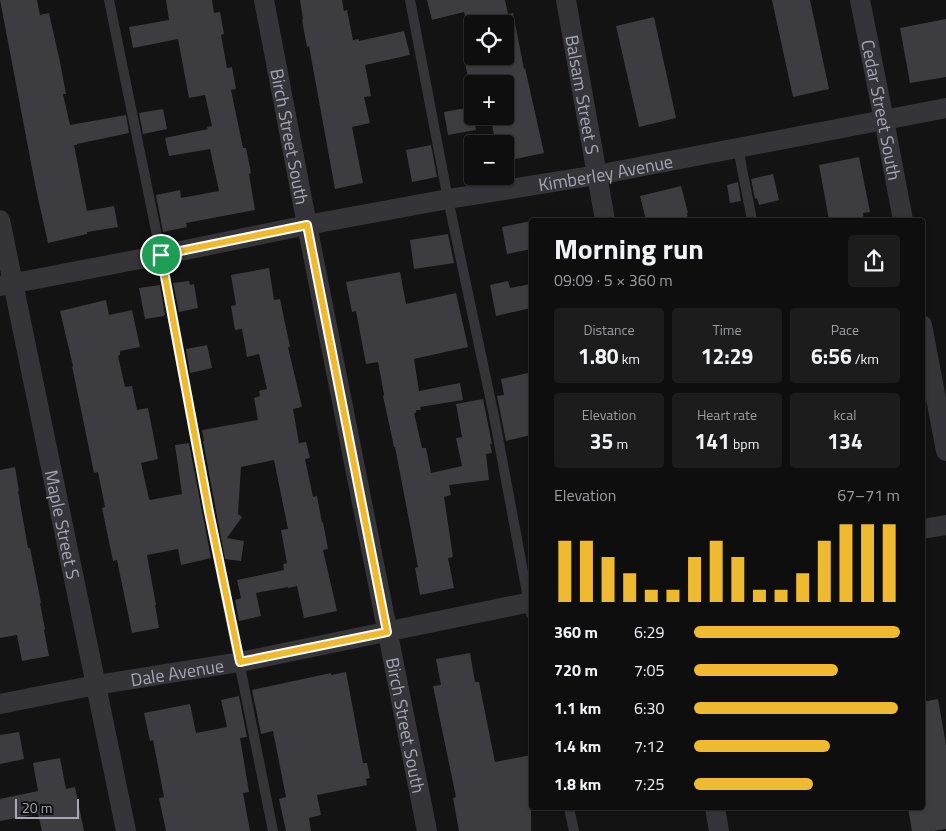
<!DOCTYPE html>
<meta charset="utf-8">
<style>
body{margin:0;font-family:"Titillium Web",sans-serif;background:#1c1c1d;color:#f1f3f6;height:100vh;display:flex;flex-direction:column;font-size:19px;white-space:nowrap}
*{box-sizing:border-box;margin:0}
p{font-size:16px;color:#9b9c9e}
.icon{flex:none;width:28px;height:28px;fill:none;stroke:currentColor;stroke-width:2;stroke-linecap:round;stroke-linejoin:round}
.map{position:relative;flex:1;overflow:hidden}
.panel{position:absolute;left:529px;top:218px;width:396px;height:592px;display:flex;flex-direction:column;background:#0e0e0f;border-radius:5px;box-shadow:0 1px 4px #0004,0 0 0 1px #2e2e2f}
.panel>*{flex:none}
.buttons{position:absolute;left:464px;top:15px;display:grid;gap:10px}
.buttons a{display:grid;place-items:center;width:50px;height:50px;border-radius:5px;background:#0e0e0f;box-shadow:0 1px 4px #0004,0 0 0 1px #2e2e2f;font-size:25px}
.scale{position:absolute;left:15px;bottom:12px;width:64px;box-sizing:border-box;padding-left:5px;border:2px solid #a4a8b5;border-top:0;font-size:14px;line-height:18px;white-space:nowrap;color:#a4a8b5;-webkit-text-stroke:4px #0e0e0f;paint-order:stroke}
.pin{position:absolute;display:grid;place-items:center;width:42px;height:42px;color:#fff;margin:-21px;border:2px solid #fff;border-radius:50%;box-shadow:0 1px 5px #0007}
.round{display:grid;place-items:center;flex:none;width:52px;height:52px;border-radius:5px;background:#1c1c1d}
.headline{display:flex;align-items:center;justify-content:space-between;height:85px;padding:0 25px}
h1{font-size:28px;font-weight:700;line-height:38px}
.metrics{display:grid;grid-template-columns:repeat(3,1fr);gap:8px;height:85px;padding:5px 25px}
.metrics div{display:grid;align-content:center;border-radius:5px;background:#1c1c1d;text-align:center}
.metrics b{font-size:21px;font-weight:700}
.metrics small{font-size:14px;font-weight:400}
.metrics p{font-size:14px}
.chart{height:140px;padding:10px 25px}
.chart p{display:flex;justify-content:space-between}
.chart svg{width:100%;height:90px;margin-top:5px;stroke:#efb930;stroke-width:6}
ul{padding:0 25px;list-style:none;font-size:16px}
li{display:grid;grid-template-columns:80px 60px 1fr;align-items:center;height:38px}
li i{height:12px;border-radius:6px;background:#efb930}
.map>svg:first-child{display:block}
</style>
<div class="map">
<svg width="946" height="831" viewBox="0 0 946 831">
<rect width="100%" height="100%" fill="#131314"/>
<g fill="#3d3d41">
<polygon points="0,0 37,0 40,15 49,13 60,62 66,94 63,94 70,125 126,115 129,133 77,144 77,145 74,145 87,211 114,206 118,227 87,232 87,234 48,243 36,189"/>
<polygon points="166,0 212,0 214,13 220,12 224,34 221,35 227,68 232,67 236,89 231,90 243,148 246,148 251,173 249,174 255,210 186,223 187,227 163,232 156,195 180,190 181,198 219,191 210,149 169,156 165,138 208,129 207,127 212,126 205,95 189,98 178,39 133,48 129,27 169,20"/>
<polygon points="300,0 342,0 344,11 347,10 353,40 359,39 359,41 404,31 410,55 365,65 371,96 364,97 370,123 352,127 363,183 335,189 309,46 307,47 302,20 303,19"/>
<polygon points="427,0 505,0 508,14 513,13 524,69 525,68 544,153 505,161 505,144 496,144 490,116 505,116 505,84 469,84 464,56 505,56 505,24 467,24 464,12 432,20"/>
<polygon points="772,0 810,0 829,89 793,97"/>
<polygon points="654,17 676,118 639,127 616,26"/>
<polygon points="946,19 946,77 910,83 900,28"/>
<polygon points="471,107 476,130 448,135 444,112"/>
<polygon points="163,109 167,129 143,134 139,113"/>
<polygon points="431,145 437,177 412,182 406,150"/>
<polygon points="859,157 870,212 863,213 864,220 829,220 819,165"/>
<polygon points="773,174 779,200 759,205 757,198 755,199 751,179"/>
<polygon points="738,182 741,201 730,203 727,185"/>
<polygon points="681,186 688,213 687,213 688,220 646,220 640,196"/>
<polygon points="531,221 531,249 507,254 502,227"/>
<polygon points="448,234 454,263 414,269 410,240"/>
<polygon points="269,268 274,300 280,299 290,347 288,347 302,407 293,409 299,443 306,442 310,458 305,459 313,497 317,496 322,523 323,522 328,549 323,550 337,611 304,618 297,586 288,588 288,587 256,593 261,616 239,621 235,600 241,598 237,580 284,570 283,564 287,563 281,530 288,529 274,460 241,467 238,514 242,517 227,538 244,541 241,561 225,559 203,441 204,441 202,430 258,420 254,398 260,396 259,391 267,389 259,354 247,357 242,329 235,330 231,306 236,305 231,275"/>
<polygon points="400,272 406,304 456,293 468,347 414,359 419,391 460,383 463,400 420,407 421,410 416,410 416,413 414,413 422,448 426,448 431,473 462,466 456,438 462,437 456,404 483,399 492,444 490,444 492,453 486,454 489,480 449,485 451,495 444,497 453,557 448,558 454,588 420,595 415,568 418,567 395,447 394,447 383,396 384,395 378,362 366,364 356,311 352,312 346,282"/>
<polygon points="189,281 190,285 194,284 198,308 179,312 173,283"/>
<polygon points="508,281 510,288 531,284 531,308 496,316 490,285"/>
<polygon points="160,285 165,315 164,315 164,316 145,319 139,288"/>
<polygon points="106,300 109,315 132,310 140,347 120,351 120,355 118,356 125,387 132,386 137,410 148,408 158,459 141,463 149,499 150,500 182,494 175,445 189,443 211,558 181,565 178,549 147,555 156,605 155,605 159,628 132,633 117,560 113,561 102,508 105,507 98,472 94,473 72,366 73,366 60,311"/>
<polygon points="207,345 212,368 190,373 186,349"/>
<polygon points="528,373 531,388 531,435 506,441 497,396 504,395 501,379"/>
<polygon points="15,467 19,491 18,491 28,548 30,548 41,603 40,603 45,629 44,630 49,656 22,661 17,635 0,638 0,470"/>
<polygon points="470,653 475,682 479,682 495,762 531,755 531,831 459,831 453,798 456,797 433,686 441,685 436,659"/>
<polygon points="346,672 363,763 367,763 370,778 366,779 367,785 317,795 321,815 309,818 311,831 286,831 279,799 286,797 273,731 261,734 252,690 331,673 331,675"/>
<polygon points="239,696 247,737 240,738 249,792 243,793 250,831 166,831 159,798 164,797 153,740 150,741 144,713 190,704 196,733 227,727 221,700"/>
<polygon points="938,699 946,745 946,829 933,831 912,831 908,808 922,808 922,702"/>
<polygon points="19,732 24,759 0,764 0,735"/>
<polygon points="60,758 66,789 75,787 84,831 42,831 38,814 0,821 0,799 38,791 33,763"/>
</g>
<g fill="none" stroke-linecap="round" stroke-linejoin="round">
<g stroke="#343439" stroke-width="10">
<polyline points="109,0 161,255 209,512 273,831"/>
<polyline points="410,0 448,199 494,416 531,614"/>
<polyline points="738,148 752,220"/>
<polyline points="569,808 574,831"/>
</g>
<g stroke="#343439" stroke-width="20">
<path id="s1" d="M264,0L307,225L427,831"/>
<path id="s2" d="M566,0L605,220"/>
<path id="s3" d="M860,0L884,120L903,220"/>
<path id="s4" d="M0,220L126,831"/>
<path id="s5" d="M0,286L161,255L307,225L448,199L597,175L946,108"/>
<polyline points="922,325 946,451"/>
<polyline points="922,529 946,525"/>
<path id="s6" d="M0,704L96,685L240,662L531,602"/>
<polyline points="715,808 719,831"/>
</g>
</g>
<g fill="none" stroke-linecap="round" stroke-linejoin="round">
<g stroke="#fff" stroke-width="10">
<polygon id="route" points="307,225 387,632 240,662 209,512 161,255"/>
</g>
<use href="#route" stroke="#efb930" stroke-width="6"/>
</g>
<g text-anchor="middle" dominant-baseline="central" stroke-width="4" stroke-linejoin="round" paint-order="stroke">
<g font-size="18" fill="#a4a8b5" stroke="#0e0e0f">
<text stroke="none"><textPath href="#s2" startOffset="96">Balsam Street S</textPath></text>
<text stroke="none"><textPath href="#s3" startOffset="112">Cedar Street South</textPath></text>
<text stroke="none"><textPath href="#s1" startOffset="139">Birch Street South</textPath></text>
<text stroke="none"><textPath href="#s5" startOffset="616">Kimberley Avenue</textPath></text>
<text stroke="none"><textPath href="#s4" startOffset="311">Maple Street S</textPath></text>
<text stroke="none"><textPath href="#s6" startOffset="180">Dale Avenue</textPath></text>
<text stroke="none"><textPath href="#s1" startOffset="739">Birch Street South</textPath></text>
</g>
</g>
</svg>
<div class="buttons">
<a><svg class="icon" aria-label="locate" viewBox="0 0 24 24"><circle cx="12" cy="12" r="6"/><path d="M12 2v4M12 18v4M2 12h4M18 12h4"/></svg></a>
<a>+</a>
<a>−</a>
</div>
<div class="scale">20 m</div>
<div class="pin" style="left:161px;top:255px;background:#1e9e55"><svg class="icon" aria-label="arrive" viewBox="0 0 24 24"><path d="M6 21V4h12l-3 4 3 4H6"/></svg></div>
<section class="panel">
<div class="headline"><div><h1>Morning run</h1><p>09:09 · 5 × 360 m</p></div><a class="round"><svg class="icon" aria-label="share" viewBox="0 0 24 24"><path d="M12 15V3M7 8l5-5 5 5M5 13v7h14v-7"/></svg></a></div>
<div class="metrics">
<div><p>Distance</p><b>1.80<small> km</small></b></div>
<div><p>Time</p><b>12:29</b></div>
<div><p>Pace</p><b>6:56<small> /km</small></b></div>
</div>
<div class="metrics">
<div><p>Elevation</p><b>35<small> m</small></b></div>
<div><p>Heart rate</p><b>141<small> bpm</small></b></div>
<div><p>kcal</p><b>134</b></div>
</div>
<div class="chart"><p><span>Elevation</span>67–71 m</p>
<svg viewBox="0 0 160 44" preserveAspectRatio="none"><path d="M5 44V14M15 44V14M25 44V22M35 44V30M45 44V38M55 44V38M65 44V22M75 44V14M85 44V22M95 44V38M105 44V38M115 44V30M125 44V14M135 44V6M145 44V6M155 44V6"/></svg>
</div>
<ul>
<li><b>360 m</b>6:29<i style="width:100%"></i></li>
<li><b>720 m</b>7:05<i style="width:70%"></i></li>
<li><b>1.1 km</b>6:30<i style="width:99%"></i></li>
<li><b>1.4 km</b>7:12<i style="width:66%"></i></li>
<li><b>1.8 km</b>7:25<i style="width:58%"></i></li>
</ul>
</section>
</div>
